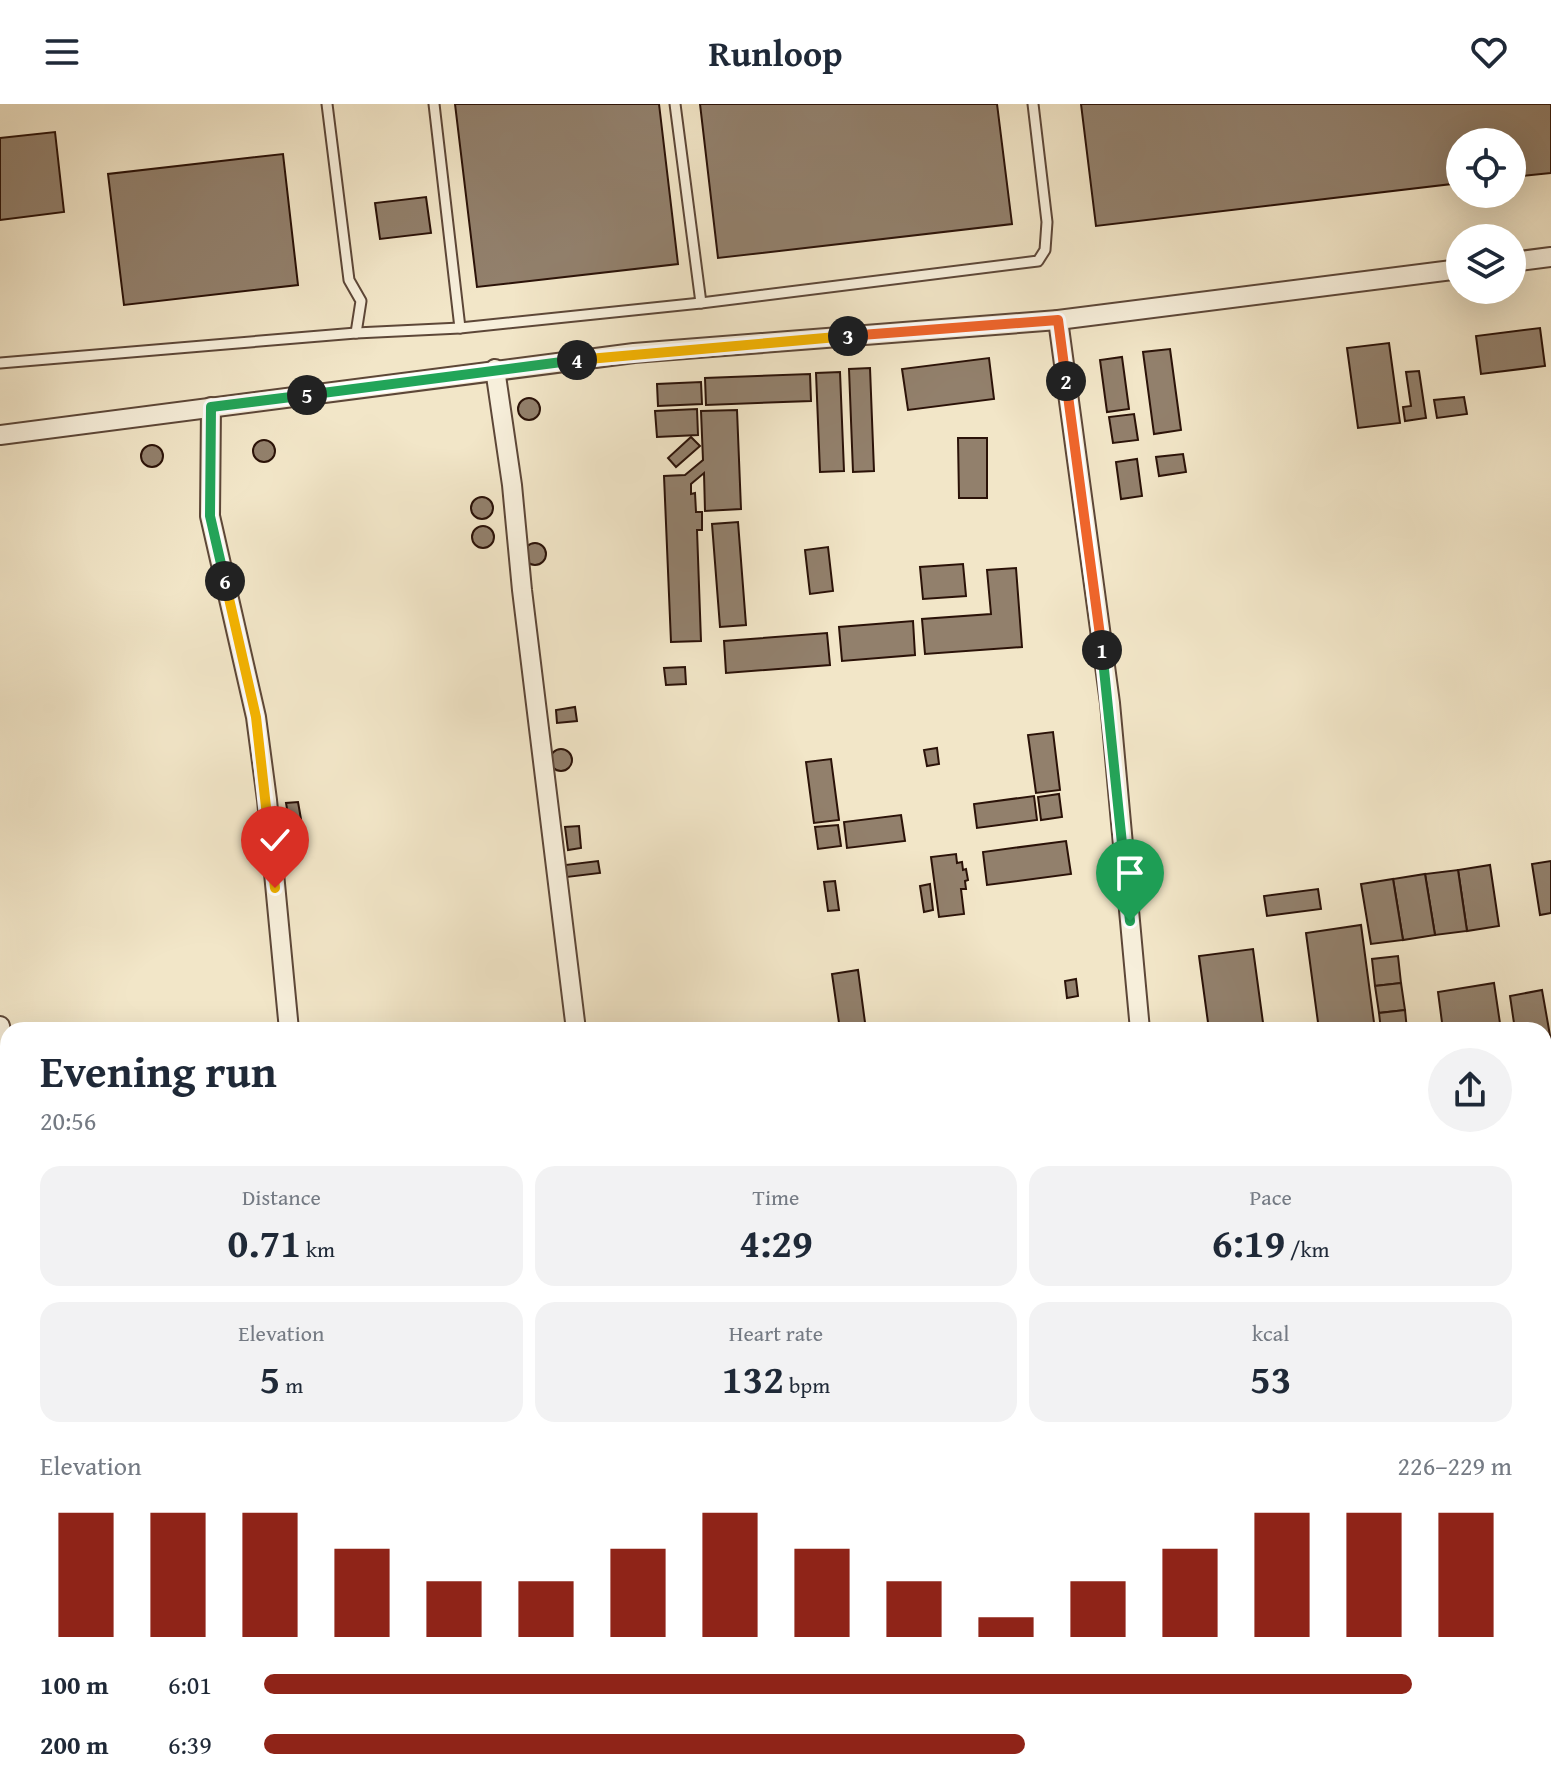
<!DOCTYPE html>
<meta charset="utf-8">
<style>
body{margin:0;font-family:"Gentium Book Plus",serif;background:#f2f2f3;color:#1f2937;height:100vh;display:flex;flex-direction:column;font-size:30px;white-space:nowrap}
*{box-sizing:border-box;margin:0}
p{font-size:26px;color:#747a83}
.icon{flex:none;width:44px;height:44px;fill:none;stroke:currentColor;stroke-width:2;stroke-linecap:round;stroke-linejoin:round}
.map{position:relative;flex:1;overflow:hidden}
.panel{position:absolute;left:0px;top:918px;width:1552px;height:770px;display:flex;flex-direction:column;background:#fff;border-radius:24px 24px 0 0;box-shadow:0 8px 32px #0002}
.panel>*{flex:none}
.fabs{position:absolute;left:1446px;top:24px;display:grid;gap:16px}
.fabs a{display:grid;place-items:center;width:80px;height:80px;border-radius:50%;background:#fff;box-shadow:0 8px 32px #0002;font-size:40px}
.pin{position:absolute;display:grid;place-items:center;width:68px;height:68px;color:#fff;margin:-82px -34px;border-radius:50% 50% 50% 0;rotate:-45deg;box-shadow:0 0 8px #0007}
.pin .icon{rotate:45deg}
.km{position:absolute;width:40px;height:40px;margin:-20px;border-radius:50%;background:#222;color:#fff;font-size:22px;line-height:40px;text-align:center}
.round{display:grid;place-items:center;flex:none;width:84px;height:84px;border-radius:42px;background:#f2f2f3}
.headline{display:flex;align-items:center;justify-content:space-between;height:136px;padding:0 40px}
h1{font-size:44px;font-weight:600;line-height:60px}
.metrics{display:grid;grid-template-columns:repeat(3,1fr);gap:12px;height:136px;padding:8px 40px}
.metrics div{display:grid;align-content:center;border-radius:20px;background:#f2f2f3;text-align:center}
.metrics b{font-size:40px;font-weight:600}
.metrics small{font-size:22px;font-weight:400}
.metrics p{font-size:22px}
.chart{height:224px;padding:16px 40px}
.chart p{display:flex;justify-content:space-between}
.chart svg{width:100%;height:144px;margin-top:8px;stroke:#8f2418;stroke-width:6}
ul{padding:0 40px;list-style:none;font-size:26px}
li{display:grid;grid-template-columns:128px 96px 1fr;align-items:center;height:60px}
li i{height:20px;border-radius:10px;background:#8f2418}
header{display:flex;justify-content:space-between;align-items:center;height:104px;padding:0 40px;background:#fff;font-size:36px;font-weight:600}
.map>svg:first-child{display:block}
</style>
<header><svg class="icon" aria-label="menu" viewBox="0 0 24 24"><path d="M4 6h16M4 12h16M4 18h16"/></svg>Runloop<svg class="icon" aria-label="heart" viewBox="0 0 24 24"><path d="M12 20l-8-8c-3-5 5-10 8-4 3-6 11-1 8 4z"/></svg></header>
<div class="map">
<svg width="1551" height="1687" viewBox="0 0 1551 1687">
<rect width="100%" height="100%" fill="#f2e6c8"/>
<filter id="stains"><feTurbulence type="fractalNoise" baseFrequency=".0025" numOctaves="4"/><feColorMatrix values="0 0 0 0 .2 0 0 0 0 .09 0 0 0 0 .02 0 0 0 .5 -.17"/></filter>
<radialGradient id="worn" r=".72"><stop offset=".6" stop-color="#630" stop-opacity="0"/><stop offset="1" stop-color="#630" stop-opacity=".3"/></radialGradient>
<g fill="#92806c" stroke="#2b1208" stroke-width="2">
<polygon points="455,0 659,0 678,160 477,183"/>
<polygon points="700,0 997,0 1012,120 718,154"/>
<polygon points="1081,0 1551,0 1551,69 1512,73 1512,38 1460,38 1460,79 1096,122"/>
<polygon points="55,28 64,108 0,116 0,34"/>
<polygon points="283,50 298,181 124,201 108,70"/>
<polygon points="426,93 431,129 380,135 375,99"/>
<polygon points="1540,224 1545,262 1481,270 1476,232"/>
<polygon points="1389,239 1400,319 1358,324 1347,244"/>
<polygon points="1170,245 1181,326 1154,330 1143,248"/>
<polygon points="1122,253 1129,305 1107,308 1100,256"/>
<polygon points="989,254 994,295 908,306 902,265"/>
<polygon points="870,264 874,367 853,368 849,265"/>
<polygon points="1419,267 1426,314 1405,317 1403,303 1411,302 1406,268"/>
<polygon points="840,268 844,367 820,368 816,269"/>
<polygon points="810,270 811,297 706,301 705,274"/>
<polygon points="701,278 702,300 658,302 657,280"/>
<polygon points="1464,293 1467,310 1437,314 1434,296"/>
<circle cx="529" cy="305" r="11"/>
<polygon points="697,305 698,331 657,333 655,307"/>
<polygon points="737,306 741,405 705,407 704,369 691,380 691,390 695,389 696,408 702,408 702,426 697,426 701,537 671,538 664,372 685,371 703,356 701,307"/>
<polygon points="1134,310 1138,336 1113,339 1109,313"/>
<polygon points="691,333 700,342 676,363 668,354"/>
<polygon points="958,334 987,334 987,394 959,394"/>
<circle cx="264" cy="347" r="11"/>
<circle cx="152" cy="352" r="11"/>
<polygon points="1183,350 1186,368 1159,372 1156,353"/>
<polygon points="1137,355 1142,392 1121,395 1116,358"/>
<circle cx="482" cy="404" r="11"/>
<polygon points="738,418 746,521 720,523 712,420"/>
<circle cx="483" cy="433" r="11"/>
<circle cx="535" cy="450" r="11"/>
<polygon points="828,443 833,487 810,490 805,446"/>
<polygon points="963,460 966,492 923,495 920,463"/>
<polygon points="1016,464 1022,543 925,550 922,515 991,510 987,466"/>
<polygon points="913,517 915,551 842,557 839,523"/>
<polygon points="827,529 830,561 726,569 724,537"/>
<polygon points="685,563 686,580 666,581 664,564"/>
<polygon points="575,603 577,617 557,619 556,606"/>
<polygon points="1053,628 1060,686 1036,689 1028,631"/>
<polygon points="937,644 939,660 927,662 924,646"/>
<circle cx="561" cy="656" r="11"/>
<polygon points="831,655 839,716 814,719 806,658"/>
<polygon points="1059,690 1062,713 1041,716 1038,693"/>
<polygon points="1034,692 1037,716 977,724 974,700"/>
<polygon points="298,698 301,715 289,716 286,699"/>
<polygon points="901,711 905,737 847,744 844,718"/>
<polygon points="838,721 841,742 818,745 815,723"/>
<polygon points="579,722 581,744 568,746 565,723"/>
<polygon points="1066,737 1071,770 987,781 983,748"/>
<polygon points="956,750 957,759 962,758 963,766 966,765 968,776 965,777 966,785 961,785 964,810 939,813 931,753"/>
<polygon points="598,757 600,769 567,773 565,761"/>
<polygon points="1551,757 1551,809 1540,811 1532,760"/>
<polygon points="1490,761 1499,822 1467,827 1458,766"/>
<polygon points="1458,766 1467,827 1435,831 1425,770"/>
<polygon points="1425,770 1435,831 1403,836 1393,775"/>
<polygon points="1393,775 1403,836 1371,840 1361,780"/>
<polygon points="835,777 839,806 828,807 824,778"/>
<polygon points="930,780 933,806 924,808 920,782"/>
<polygon points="1318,785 1321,805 1267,812 1264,792"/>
<polygon points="1361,821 1375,926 1319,926 1306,829"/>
<polygon points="1253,845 1264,926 1209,926 1199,852"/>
<polygon points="1398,852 1401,879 1375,882 1372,855"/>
<polygon points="858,866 866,926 840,926 832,870"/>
<polygon points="1076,875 1078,892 1067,894 1065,877"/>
<polygon points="1401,879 1405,906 1379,909 1375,882"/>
<polygon points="1494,879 1501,926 1443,926 1438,888"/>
<polygon points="1542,886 1551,937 1551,966 1544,967 1544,926 1515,926 1510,892"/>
<polygon points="1405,906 1407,926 1381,926 1379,909"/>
<polygon points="1551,1427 1551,1464 1544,1467 1544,1430"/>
<polygon points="1551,1549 1551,1577 1544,1581 1544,1552"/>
</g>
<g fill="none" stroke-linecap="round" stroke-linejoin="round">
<g stroke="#5d4738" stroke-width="13">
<g id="service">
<polyline points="327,0 349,176 361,197 356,229"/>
<polyline points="434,0 460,224"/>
<polyline points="675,0 701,199"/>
<polyline points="0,259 356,229 460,224 701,199 1038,157 1045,146 1047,118 1033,0"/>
</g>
</g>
<g stroke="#5d4738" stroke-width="22">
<g id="minor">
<polyline points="1512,158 1551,153"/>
<polyline points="1058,216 1110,599 1140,926"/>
<polyline points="495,265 512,381 522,486 576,926"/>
<polyline points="211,303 210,412 256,613 267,696 289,926"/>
<polyline points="0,331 634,249 1058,216 1460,165"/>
<polyline points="0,922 8,964"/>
<polyline points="1544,1001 1551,1000"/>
<polyline points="1544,1139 1551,1136"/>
<polyline points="0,1598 8,1597"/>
<polyline points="374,1680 374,1687"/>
<polyline points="666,1680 668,1687"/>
<polyline points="993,1680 995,1687"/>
<polyline points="1136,1680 1137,1681"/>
<polyline points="685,1687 718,1680"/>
</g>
</g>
<use href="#service" stroke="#f7efdb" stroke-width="9"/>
<use href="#minor" stroke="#f7efdb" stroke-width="18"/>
</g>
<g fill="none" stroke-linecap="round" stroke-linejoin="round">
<g stroke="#fff" stroke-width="16">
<polyline id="split-1" points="1102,546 1130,817"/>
</g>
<g stroke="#fff" stroke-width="16">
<polyline id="split-2" points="1066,277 1102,546"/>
</g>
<g stroke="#fff" stroke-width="16">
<polyline id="split-3" points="848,232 1058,216 1066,277"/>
</g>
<g stroke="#fff" stroke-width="16">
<polyline id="split-4" points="577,256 848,232"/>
</g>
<g stroke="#fff" stroke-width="16">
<polyline id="split-5" points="307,291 577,256"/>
</g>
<g stroke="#fff" stroke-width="16">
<polyline id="split-6" points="225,477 210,412 211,303 307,291"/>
</g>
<g stroke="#fff" stroke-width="16">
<polyline id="split-7" points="225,477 256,613 275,784"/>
</g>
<use href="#split-1" stroke="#22a559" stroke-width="10"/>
<use href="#split-2" stroke="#f0652b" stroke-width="10"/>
<use href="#split-3" stroke="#f0652b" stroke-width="10"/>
<use href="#split-4" stroke="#f5b400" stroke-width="10"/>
<use href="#split-5" stroke="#22a559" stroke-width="10"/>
<use href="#split-6" stroke="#22a559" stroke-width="10"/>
<use href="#split-7" stroke="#f5b400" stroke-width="10"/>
</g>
<rect width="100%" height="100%" filter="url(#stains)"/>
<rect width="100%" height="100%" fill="url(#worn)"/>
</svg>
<div class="fabs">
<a><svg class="icon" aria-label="locate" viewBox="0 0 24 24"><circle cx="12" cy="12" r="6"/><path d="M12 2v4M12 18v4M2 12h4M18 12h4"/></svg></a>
<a><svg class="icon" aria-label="layers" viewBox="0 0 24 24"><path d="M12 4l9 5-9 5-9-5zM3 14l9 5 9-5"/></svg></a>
</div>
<div class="pin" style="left:1130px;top:817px;background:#1e9e55"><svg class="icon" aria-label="arrive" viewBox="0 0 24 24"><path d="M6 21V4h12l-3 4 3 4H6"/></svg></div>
<div class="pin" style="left:275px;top:784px;background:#d93025"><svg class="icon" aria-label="check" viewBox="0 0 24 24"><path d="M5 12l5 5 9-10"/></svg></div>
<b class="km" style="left:1102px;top:546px">1</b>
<b class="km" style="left:1066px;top:277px">2</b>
<b class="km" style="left:848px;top:232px">3</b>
<b class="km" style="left:577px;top:256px">4</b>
<b class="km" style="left:307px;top:291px">5</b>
<b class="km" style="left:225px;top:477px">6</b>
<section class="panel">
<div class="headline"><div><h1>Evening run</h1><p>20:56</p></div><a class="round"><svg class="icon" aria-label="share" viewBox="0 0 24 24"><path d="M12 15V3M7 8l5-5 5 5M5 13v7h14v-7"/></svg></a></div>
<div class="metrics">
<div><p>Distance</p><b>0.71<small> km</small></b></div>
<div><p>Time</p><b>4:29</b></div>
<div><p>Pace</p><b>6:19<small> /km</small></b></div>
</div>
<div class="metrics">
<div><p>Elevation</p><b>5<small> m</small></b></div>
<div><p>Heart rate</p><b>132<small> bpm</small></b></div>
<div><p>kcal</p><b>53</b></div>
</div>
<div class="chart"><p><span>Elevation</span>226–229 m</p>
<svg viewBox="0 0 160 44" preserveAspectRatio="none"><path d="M5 44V6M15 44V6M25 44V6M35 44V17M45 44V27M55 44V27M65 44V17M75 44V6M85 44V17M95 44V27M105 44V38M115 44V27M125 44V17M135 44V6M145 44V6M155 44V6"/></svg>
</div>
<ul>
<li><b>100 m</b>6:01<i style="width:92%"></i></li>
<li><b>200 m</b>6:39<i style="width:61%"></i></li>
</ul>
</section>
</div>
